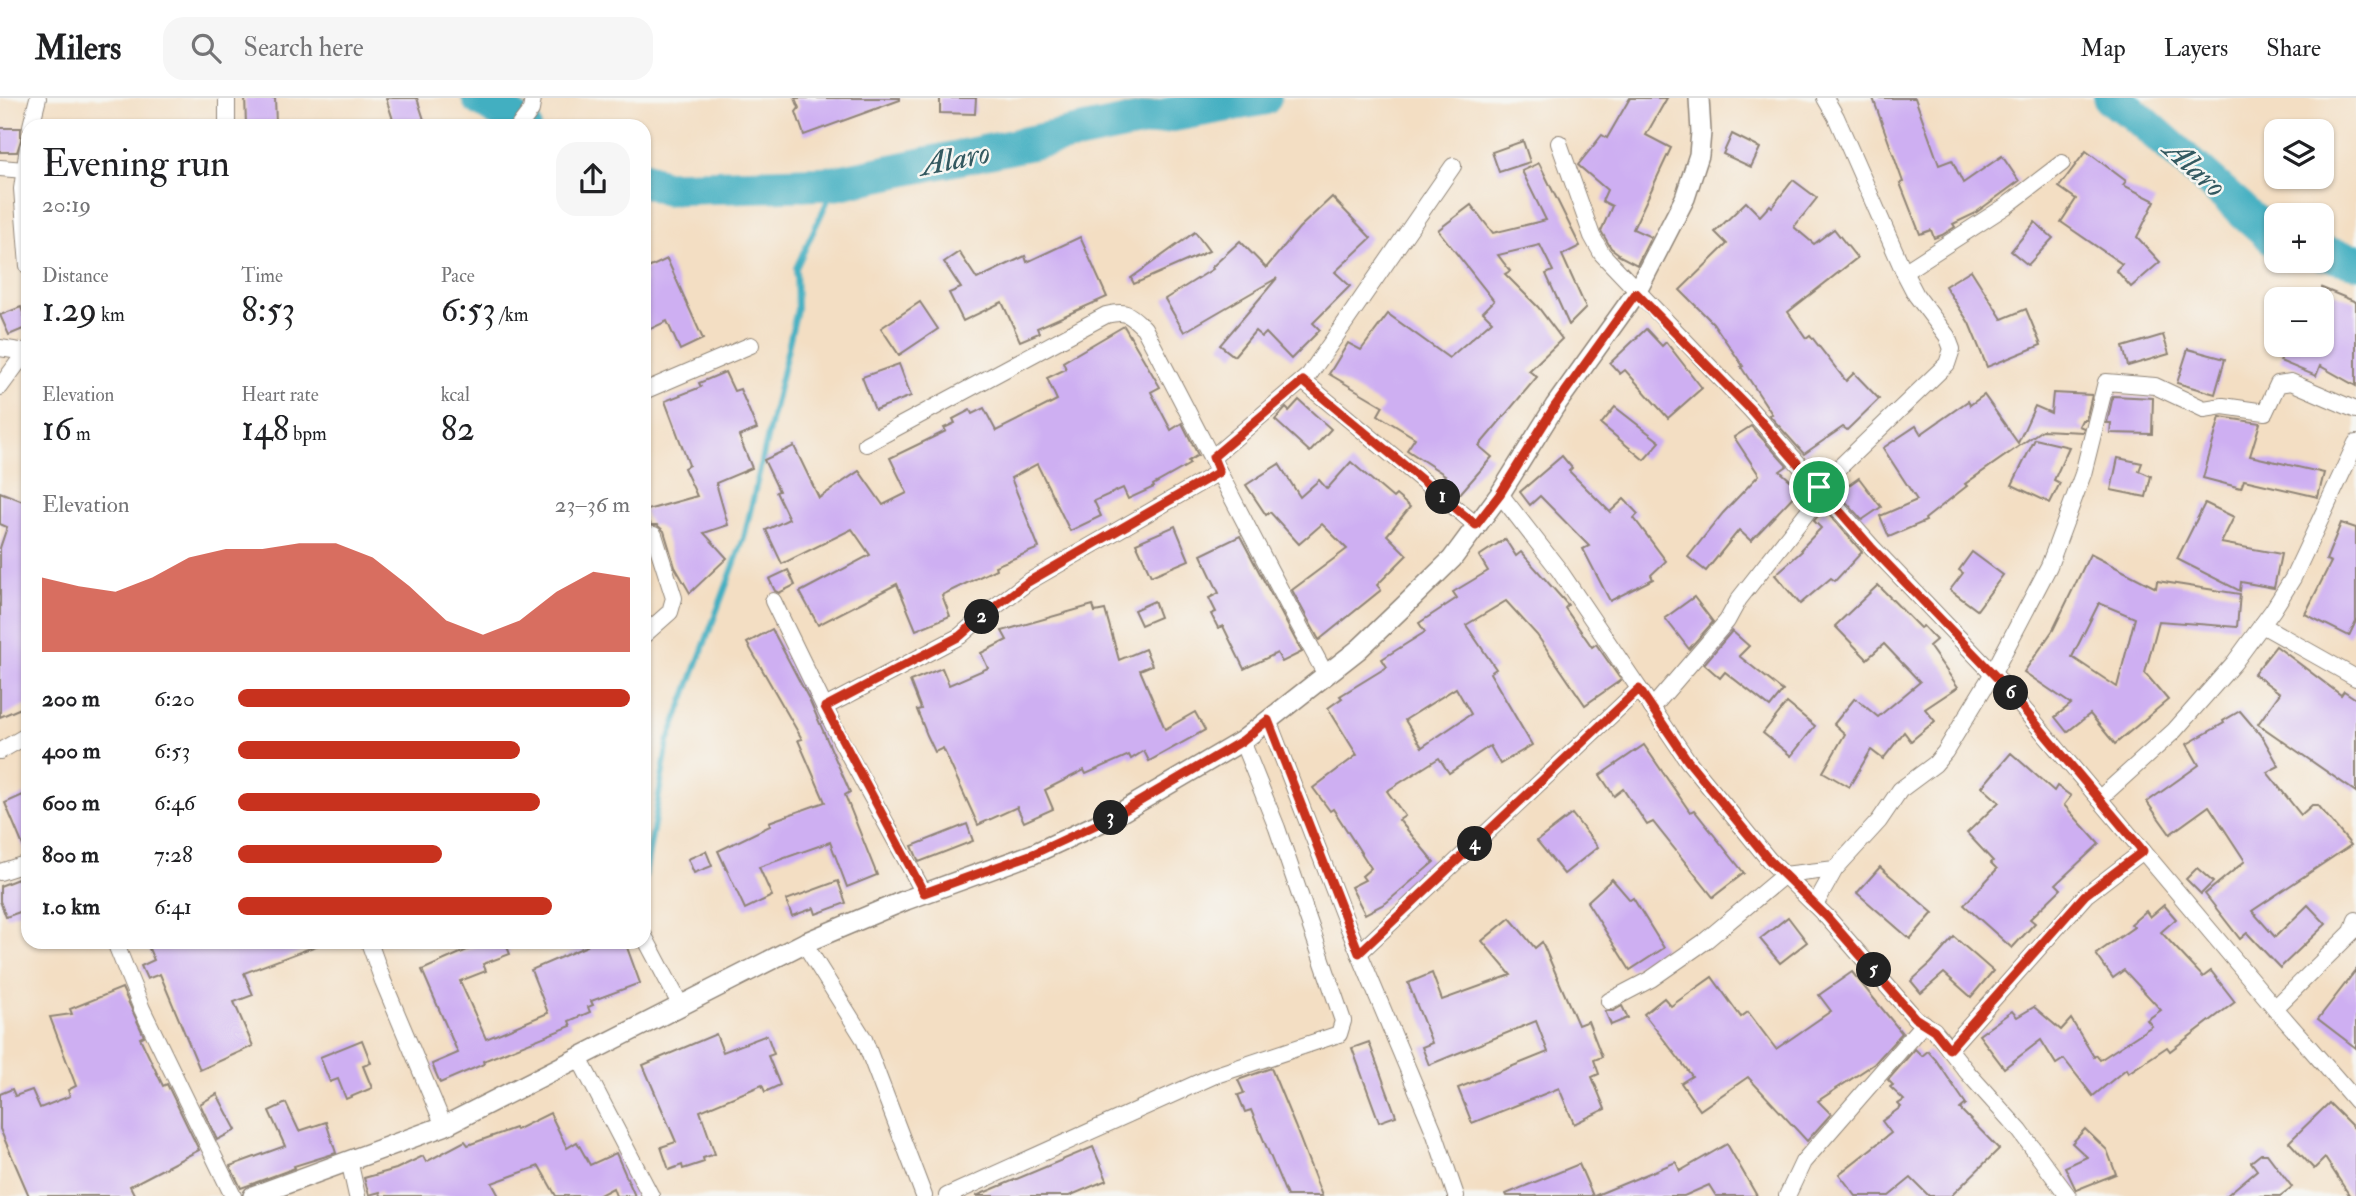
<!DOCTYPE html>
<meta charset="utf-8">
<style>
body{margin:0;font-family:"IM FELL Double Pica",serif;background:#f6f6f6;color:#202124;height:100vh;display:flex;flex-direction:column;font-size:26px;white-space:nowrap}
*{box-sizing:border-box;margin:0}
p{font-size:23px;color:#757577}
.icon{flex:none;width:38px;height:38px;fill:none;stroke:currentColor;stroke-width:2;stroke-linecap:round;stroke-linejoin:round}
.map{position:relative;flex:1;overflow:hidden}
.side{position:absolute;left:21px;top:21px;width:630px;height:830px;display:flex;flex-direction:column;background:#fff;border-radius:21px;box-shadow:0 2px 5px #0004}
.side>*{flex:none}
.tools{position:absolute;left:2264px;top:21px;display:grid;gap:14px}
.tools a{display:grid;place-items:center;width:70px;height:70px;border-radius:14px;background:#fff;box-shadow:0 2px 5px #0004;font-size:35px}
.pin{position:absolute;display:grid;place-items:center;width:60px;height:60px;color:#fff;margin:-30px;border:4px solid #fff;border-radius:50%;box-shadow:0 2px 7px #0007}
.km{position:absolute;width:35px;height:35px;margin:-18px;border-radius:50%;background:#222;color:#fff;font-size:19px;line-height:35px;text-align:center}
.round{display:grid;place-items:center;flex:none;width:74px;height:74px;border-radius:21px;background:#f6f6f6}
.head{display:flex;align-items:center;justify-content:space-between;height:119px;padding:0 21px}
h1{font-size:38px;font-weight:600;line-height:52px}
.metrics{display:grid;grid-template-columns:repeat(3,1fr);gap:10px;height:119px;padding:7px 21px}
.metrics div{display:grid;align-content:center}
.metrics b{font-size:35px;font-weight:600}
.metrics small{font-size:19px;font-weight:400}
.metrics p{font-size:19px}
.chart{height:196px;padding:14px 21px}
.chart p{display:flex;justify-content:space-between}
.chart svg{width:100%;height:126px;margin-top:7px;fill:#c8321e;opacity:.7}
ul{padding:0 21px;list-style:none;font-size:23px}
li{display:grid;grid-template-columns:112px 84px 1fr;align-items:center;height:52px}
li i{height:18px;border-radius:9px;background:#c8321e}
header{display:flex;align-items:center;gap:42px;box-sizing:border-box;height:98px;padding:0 35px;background:#fff;border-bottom:2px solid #e0e0e0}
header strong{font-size:33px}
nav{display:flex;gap:38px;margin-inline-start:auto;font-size:24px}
.search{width:490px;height:63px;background:#f6f6f6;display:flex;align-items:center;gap:18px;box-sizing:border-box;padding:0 24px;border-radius:21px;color:#757577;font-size:26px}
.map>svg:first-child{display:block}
</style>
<header>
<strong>Milers</strong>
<div class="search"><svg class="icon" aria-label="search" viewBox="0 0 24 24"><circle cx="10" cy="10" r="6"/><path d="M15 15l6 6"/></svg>Search here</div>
<nav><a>Map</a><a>Layers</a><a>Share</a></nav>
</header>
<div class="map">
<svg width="2356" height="1098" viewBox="0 0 2356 1098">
<rect width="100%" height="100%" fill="#f6f6f2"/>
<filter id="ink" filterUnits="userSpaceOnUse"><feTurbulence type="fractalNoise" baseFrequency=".0143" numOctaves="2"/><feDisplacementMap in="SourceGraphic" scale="14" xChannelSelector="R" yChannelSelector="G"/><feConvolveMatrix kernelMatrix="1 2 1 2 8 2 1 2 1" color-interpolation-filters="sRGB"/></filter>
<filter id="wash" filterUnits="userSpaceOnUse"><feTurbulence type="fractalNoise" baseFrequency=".00686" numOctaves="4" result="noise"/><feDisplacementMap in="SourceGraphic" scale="28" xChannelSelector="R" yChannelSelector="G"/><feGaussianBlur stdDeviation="1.57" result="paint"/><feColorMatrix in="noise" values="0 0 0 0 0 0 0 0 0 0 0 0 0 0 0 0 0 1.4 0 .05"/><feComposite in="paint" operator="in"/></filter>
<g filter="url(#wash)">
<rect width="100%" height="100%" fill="#f3dec3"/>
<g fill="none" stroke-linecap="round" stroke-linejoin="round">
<polyline stroke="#43afc1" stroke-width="6" points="644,784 668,644 744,440 797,211 796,170 836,85"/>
<g stroke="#43afc1" stroke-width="35">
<polyline points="479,0 524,28"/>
<polyline points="2110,0 2133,15 2277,143"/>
<polyline points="644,81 665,90 836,85 1121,26 1264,0"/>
<polyline points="2322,155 2356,163"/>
</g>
</g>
<g id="blocks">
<g fill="#ceaff2" fill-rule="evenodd">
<polygon points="245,0 275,0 276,25 246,26"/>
<polygon points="386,0 417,0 426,28 395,28"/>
<polygon points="795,0 900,0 900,2 804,37 796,14 799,10"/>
<polygon points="940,0 976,0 975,16 940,15"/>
<polygon points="1630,0 1667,0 1646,37 1671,50 1633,131 1651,139 1637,167 1618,157 1619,156 1611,150 1601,133 1612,108 1602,103 1607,92 1578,67 1602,37 1607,40"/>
<polygon points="1873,0 1915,0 1939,67 1952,62 1963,85 2002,58 2019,83 1974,116 1953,126 1955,129 1942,137 1934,140 1931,132 1920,136 1900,85 1903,84"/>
<polygon points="0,30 21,30 21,42 17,54 0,54"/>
<polygon points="1732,36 1760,50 1751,69 1723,56"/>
<polygon points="1523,43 1530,64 1499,74 1492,54"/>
<polygon points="2086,53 2126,83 2123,87 2155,103 2137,139 2160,164 2131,189 2116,172 2122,166 2061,124 2076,101 2059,89"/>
<polygon points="1539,65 1580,148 1562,157 1586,210 1569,227 1546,176 1553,173 1540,147 1498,157 1510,173 1505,176 1538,209 1562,241 1529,273 1537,279 1479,348 1492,359 1458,398 1440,383 1445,377 1407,352 1415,340 1378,317 1383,308 1329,276 1348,245 1361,252 1388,216 1449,260 1492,223 1483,214 1494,203 1438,132 1471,107 1493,135 1546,122 1522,73"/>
<polygon points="1793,82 1817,100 1794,129 1814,146 1834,131 1857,160 1788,214 1806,240 1810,237 1846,283 1854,275 1879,301 1847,332 1843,329 1804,356 1769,317 1772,316 1741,269 1743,268 1713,225 1680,192 1727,146 1715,134 1746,104 1760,118 1770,107 1772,109"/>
<polygon points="1332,99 1371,140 1335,174 1350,188 1313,225 1320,232 1291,261 1266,235 1262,239 1255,233 1234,258 1220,247 1277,180 1184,234 1165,201 1213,171 1212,169 1240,143 1266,170 1299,130"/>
<polygon points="2035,124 2053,140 2028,167 2011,153"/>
<polygon points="1195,134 1209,153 1134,186 1131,180"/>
<polygon points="1080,139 1107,199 1037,230 1039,235 1020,243 1002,204 963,223 949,195 961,190 944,164 959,154 977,181 1025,158 1027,164"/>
<polygon points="667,161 703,241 680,252 667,223 644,234 644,172"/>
<polygon points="1971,172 2002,221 2026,211 2041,247 1987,269 1969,225 1945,188"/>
<polygon points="2322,190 2356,204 2356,288 2320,268 2316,278 2280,263 2287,247 2322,247"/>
<polygon points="920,204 938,231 899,257 881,230"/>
<polygon points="21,209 28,229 9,237 0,217"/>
<polygon points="1124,228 1160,289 1151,294 1171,332 1182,325 1198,357 1188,363 1190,366 1153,387 1154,389 1128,401 1123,390 1094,403 1101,418 1070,433 1037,366 1011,380 1039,450 995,468 996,471 942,497 950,518 916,532 897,486 818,527 800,494 870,457 852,431 782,466 766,432 789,421 776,394 779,393 764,362 794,348 819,400 859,373 883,407 907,395 890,360 946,333 944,330 955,325 953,321 970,312 972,316 984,310 996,333 1057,302 1047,280 1066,271 1063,264"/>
<polygon points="1646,231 1662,248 1666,244 1702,290 1668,320 1625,272 1620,276 1610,265"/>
<polygon points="2163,237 2169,256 2128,268 2123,249"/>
<polygon points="2188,251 2225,261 2215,296 2177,285"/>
<polygon points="899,266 911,298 875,312 862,279"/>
<polygon points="725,274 734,293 740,291 757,331 739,338 752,370 716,385 728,427 704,435 727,460 690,495 675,469 664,433 657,427 651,427 644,413 697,398 684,370 689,367 665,303 701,289 699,285"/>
<polygon points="2053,295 2092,297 2086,322 2082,322 2079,328 2084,330 2083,334 2042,332 1965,386 1967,388 1925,421 1926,423 1889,439 1880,418 1917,402 1883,350 1916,328 1921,336 1968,303 1970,307 1984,297 2018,345 2035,308 2051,315"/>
<polygon points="2113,298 2153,300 2152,336 2110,335 2111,325 2107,325"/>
<polygon points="1299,302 1331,331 1310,354 1275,322 1286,310 1289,313"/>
<polygon points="1615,309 1660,344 1644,362 1601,326"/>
<polygon points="2220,319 2260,325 2250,358 2324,375 2318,399 2244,382 2241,390 2203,380"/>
<polygon points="1751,328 1787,368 1780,373 1800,391 1751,443 1739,432 1706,473 1688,459 1723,415 1759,377 1734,339"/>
<polygon points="2035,341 2069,349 2054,382 2060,385 2050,405 2012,387"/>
<polygon points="1562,358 1572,370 1569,373 1610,414 1624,401 1638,416 1634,420 1666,463 1651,477 1653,481 1610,503 1583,451 1589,448 1540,398 1530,407 1520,394"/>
<polygon points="2118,360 2142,365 2139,373 2151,378 2146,399 2111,392"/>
<polygon points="1351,364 1393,400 1396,397 1410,409 1387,437 1407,457 1377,487 1381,492 1319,542 1292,492 1347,451 1322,426 1299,446 1270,414 1266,417 1246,387 1279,366 1300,399 1319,382 1327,391"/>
<polygon points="1859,380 1881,409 1862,422 1838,395"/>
<polygon points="0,394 28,405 28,607 0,619 0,450 7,429 0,426"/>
<polygon points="2205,405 2234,419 2221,445 2281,456 2274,490 2241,484 2240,493 2177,461"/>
<polygon points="1824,410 1862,454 1835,483 1831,480 1800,506 1775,477 1802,453 1801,451 1821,430 1814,423"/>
<polygon points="2341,425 2356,430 2356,523 2349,538 2305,516 2331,464 2326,462"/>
<polygon points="1175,428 1189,462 1151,478 1136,445"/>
<polygon points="1240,438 1302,554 1282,564 1277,555 1244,571 1223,528 1218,530 1211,516 1216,514 1209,500 1219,495 1201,457"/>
<path d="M1505,441L1516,458L1521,454L1568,507L1565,510L1592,549L1596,546L1621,582L1585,607L1537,537L1506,503L1466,527L1496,571L1490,575L1532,647L1500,666L1490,648L1449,675L1439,660L1387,693L1405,718L1399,722L1434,764L1386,805L1365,816L1351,789L1365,782L1362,778L1371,770L1333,711L1330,713L1313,690L1357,657L1328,610L1342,600L1340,598L1387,569L1382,561L1425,534L1419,525L1457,500L1453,494L1488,473L1479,458ZM1456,590L1471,616L1422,649L1405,622Z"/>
<polygon points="1972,454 2003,477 1977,512 1950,492 1963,475 1959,472"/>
<path d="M2090,456L2156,490L2157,483L2240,496L2237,529L2159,523L2145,575L2168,602L2115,646L2090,616L2067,634L2055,619L2071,606L2024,574L2053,532ZM2099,505L2135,520L2117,589L2072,559Z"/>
<polygon points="788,472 795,487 779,495 775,493 769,481"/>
<polygon points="1878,487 1920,530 1923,528 1936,542 1929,548 1958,589 1925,611 1935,623 1911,643 1904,634 1883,661 1871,652 1849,689 1823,674 1845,636 1834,626 1855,600 1878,619 1920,584 1884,546 1867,561 1835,528"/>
<polygon points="1694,499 1713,524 1689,551 1665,520"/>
<polygon points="1154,503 1160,519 1141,527 1134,512"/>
<polygon points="1093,507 1095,514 1105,512 1119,562 1145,551 1152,567 1140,572 1165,631 1195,614 1205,632 1149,663 1144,653 1131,661 1129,657 1086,676 1084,672 1045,692 1053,711 1024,724 1017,709 978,727 943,650 935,654 927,637 917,612 921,611 910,583 942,570 949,587 988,570 981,555 1007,542 1002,533"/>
<polygon points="772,531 810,603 850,694 845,697 877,777 847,789 830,744 759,769 772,798 745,811 718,753 770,728 769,724 825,704 798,642 802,641 747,545"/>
<polygon points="1732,533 1749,548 1739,558 1783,593 1770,609 1725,574 1720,580 1704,566"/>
<polygon points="2276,548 2341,597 2344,593 2356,601 2356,694 2258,626 2280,595 2254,576"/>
<polygon points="1787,605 1815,628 1791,658 1763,635"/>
<polygon points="2240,613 2263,640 2279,668 2267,674 2301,717 2312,707 2318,707 2351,747 2252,813 2275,839 2308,807 2326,826 2280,870 2247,835 2240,841 2205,796 2245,763 2209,708 2170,736 2147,704 2199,667 2187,646 2224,625 2223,623"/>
<polygon points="1644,647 1690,714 1694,712 1744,775 1713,799 1653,724 1647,727 1623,691 1614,698 1600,677"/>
<polygon points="2011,655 2054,693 2057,688 2071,698 2064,707 2099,746 2056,786 2061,791 2030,821 2035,825 2012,850 1964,807 1997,771 1991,765 1993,763 1967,735 1999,704 1982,689"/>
<polygon points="25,696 28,705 28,755 26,755 5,705"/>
<polygon points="1572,716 1598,749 1564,776 1537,743"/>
<polygon points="967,726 973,743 919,764 912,748"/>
<polygon points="706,753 712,768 694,775 688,761"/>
<polygon points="1880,769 1933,815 1910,841 1857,795"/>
<polygon points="2197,770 2213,784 2201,796 2186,781"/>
<polygon points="28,777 28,811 6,819 0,803 0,788"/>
<polygon points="1612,781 1630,802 1633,800 1664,850 1630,872 1587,804"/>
<polygon points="838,783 846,805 816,816 814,810 792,818 786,802"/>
<polygon points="2164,807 2176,821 2161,834 2203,879 2211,873 2235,904 2170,953 2167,949 2128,975 2126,971 2093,998 2064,961 2056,966 2041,942 2004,970 1979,937 2012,913 2017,919 2034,909 2061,932 2071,921 2094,959 2096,957 2100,962 2152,928 2147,922 2161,912 2124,872 2113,880 2096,856 2134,829 2131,826 2146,813 2150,819"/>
<polygon points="1788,819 1807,844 1780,865 1760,841"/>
<polygon points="1510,820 1535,850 1542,844 1578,927 1588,923 1602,959 1594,962 1599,976 1592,979 1605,1011 1574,1026 1559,990 1472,1025 1458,990 1548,954 1536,923 1429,967 1422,949 1432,945 1408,885 1432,875 1442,902 1511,877 1482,843"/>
<polygon points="1954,839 1993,873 1971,899 1944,875 1921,895 1911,883 1931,865"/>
<polygon points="146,844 324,844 324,845 244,875 253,897 234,904 253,948 200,972 160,876 147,881 141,868 154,862"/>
<polygon points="485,844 505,844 510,856 483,866 486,873 460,883 486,941 548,915 531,872 587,848 584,844 625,844 640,885 591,903 593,907 588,909 590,914 569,923 571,928 483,963 484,966 440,985 432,966 458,955 422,872"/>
<polygon points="2356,872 2356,950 2318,921"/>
<polygon points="1852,874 1902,935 1874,966 1818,1003 1831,1016 1807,1043 1748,979 1700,1012 1681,985 1692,978 1644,916 1664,900 1671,908 1712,879 1741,919 1748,914 1776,951 1831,913 1819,897"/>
<polygon points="122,890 144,938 140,940 163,988 167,986 199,1052 130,1088 135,1098 29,1098 0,1031 0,996 12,991 15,998 32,992 40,1010 70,998 68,992 76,988 50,919 72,916 70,911"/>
<polygon points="1622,908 1628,920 1611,927 1605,913 1613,913"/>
<polygon points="716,936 723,954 767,937 774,956 768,958 780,987 765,994 762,987 700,1013 715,1056 703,1060 704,1064 683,1071 682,1067 669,1072 661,1049 676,1044 643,967"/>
<polygon points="362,942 371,965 363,968 372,990 346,1001 338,981 330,984 320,959"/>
<polygon points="1369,944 1396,1018 1379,1024 1352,950"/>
<polygon points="1915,951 1922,958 1928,953 1936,962 1966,1006 1960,1011 1999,1051 1951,1098 1929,1098 1911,1080 1889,1098 1856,1098 1839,1076 1891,1035 1882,1023 1901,1009 1898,1006 1904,1002 1890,989 1893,987 1888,982"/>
<polygon points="1271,970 1295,1028 1322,1098 1287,1098 1251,1012 1245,1014 1238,997 1244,995 1238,982"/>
<polygon points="217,996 236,1032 217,1042 200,1006"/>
<polygon points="286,1005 299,1033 326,1024 336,1055 294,1068 295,1070 241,1090 230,1068 285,1048 269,1013"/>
<polygon points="2329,1005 2356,1032 2356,1098 2350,1098 2325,1060 2314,1071 2289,1044"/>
<polygon points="550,1015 567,1050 577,1044 590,1067 616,1055 635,1098 616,1098 613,1090 598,1098 556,1098 539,1068 492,1085 499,1098 381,1098 380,1094 369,1097 364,1080 396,1071 423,1058 426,1064 465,1043 468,1047 515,1030 516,1032"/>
<polygon points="2085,1031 2107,1052 2116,1076 2076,1092 2065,1069 2087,1059 2072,1045"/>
<polygon points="1727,1046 1757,1098 1716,1098 1709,1087 1684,1098 1594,1098 1676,1064 1680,1073"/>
<polygon points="1093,1049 1107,1082 1069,1098 976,1098"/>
<polygon points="2261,1056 2267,1056 2292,1089 2280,1098 2226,1098 2257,1072 2251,1064"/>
<polygon points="1579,1066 1593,1098 1507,1098 1506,1096"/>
</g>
</g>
</g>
<g filter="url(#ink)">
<use href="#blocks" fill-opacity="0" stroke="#8f8477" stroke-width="2"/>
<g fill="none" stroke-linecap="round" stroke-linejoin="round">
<g stroke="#8f8477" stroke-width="18">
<g id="minor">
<polyline points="227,0 227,28"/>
<polyline points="31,28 38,0"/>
<polyline points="519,28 531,12 533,0"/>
<polyline points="1559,45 1592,138 1602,156 1750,311 1872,449 2000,583 2275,910 2356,1003"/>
<polyline points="28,49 22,91 28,168"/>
<polyline points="0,70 25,72"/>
<polyline points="1904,174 2006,108 2062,65"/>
<polyline points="0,250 26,254"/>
<polyline points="1303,283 1476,427"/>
<polyline points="0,289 28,251"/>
<polyline points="644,293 751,247"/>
<path d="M866,346L1106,217C1127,212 1129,216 1144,230C1205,346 1263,462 1326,577"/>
<polyline points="1213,359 1309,277 1453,68"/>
<polyline points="1819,389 1947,266 1952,251 1947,238 1916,197 1904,174 1836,19 1825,0"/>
<polyline points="1500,396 1559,472 1688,663 1769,762 1827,819 1915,920 1934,932 1968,975 2020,1033 2068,1098"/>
<polyline points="773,503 839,639 924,795"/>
<polyline points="2262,527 2356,580"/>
<polyline points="644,537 670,514 674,500 654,437"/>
<polyline points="825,609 960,538 984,517 1028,484 1219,374"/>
<polyline points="1652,610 1727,523 1739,501 1823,394"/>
<polyline points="1268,622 1347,826 1433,1031 1456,1098"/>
<polyline points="0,653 28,637"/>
<polyline points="2099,701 2174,633 2234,565 2273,512 2293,480 2356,345"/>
<polyline points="0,774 28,765"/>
<polyline points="1815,807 1835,771 1879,723 1900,692 1935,666 1945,654 1993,575 2049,468 2083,376 2106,284 2155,288 2204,311 2223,308 2265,314 2278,286 2291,284 2356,312"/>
<polyline points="644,838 681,908"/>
<polyline points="115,844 142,911 233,1098"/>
<polyline points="369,844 383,883 444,1028"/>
<polyline points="804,845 864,941 924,1098"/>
<polyline points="1359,855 1639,591"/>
<polyline points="1609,903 1651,881 1704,844 1784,777 1835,771"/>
<polyline points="2275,910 2352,834 2356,822"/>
<polyline points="1949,951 2086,797 2143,753"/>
<polyline points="579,960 651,1098"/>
<polyline points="349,1062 357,1098"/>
<polyline points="947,1098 1213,978 1339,936 1343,923 1277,730 1242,643"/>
<polyline points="1787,1098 1803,1064 1924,925"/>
</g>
</g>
<g stroke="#8f8477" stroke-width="22">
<polyline id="tertiary" points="253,1098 444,1028 804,845 906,802 1033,756 1113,719 1242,643 1359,551 1404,508 1452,461 1500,396 1555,308 1636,195 1685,100 1699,57 1701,34 1699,0"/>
</g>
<use href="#minor" stroke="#fff" stroke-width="16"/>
<use href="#tertiary" stroke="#fff" stroke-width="19"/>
</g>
</g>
<g fill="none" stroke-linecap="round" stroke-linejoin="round" filter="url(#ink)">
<g stroke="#fff" stroke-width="14">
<polygon id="route" points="1636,195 1750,311 1871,449 2000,583 2143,753 2085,797 1949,951 1934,932 1915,920 1827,819 1769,762 1688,663 1639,591 1359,855 1268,622 1242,643 1113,719 1033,756 924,795 825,609 960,538 984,517 1028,484 1219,374 1213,359 1303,283 1476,427 1500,396 1555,308"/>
</g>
<use href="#route" stroke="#c8321e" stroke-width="9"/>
</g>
<g text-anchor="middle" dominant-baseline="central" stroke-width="5" stroke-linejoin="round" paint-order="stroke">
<g font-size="32" font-style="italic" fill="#335960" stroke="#f6f6f2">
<text transform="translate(955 61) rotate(-11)">Alaro</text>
<text transform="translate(2195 70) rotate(42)">Alaro</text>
</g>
</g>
</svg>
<div class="tools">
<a><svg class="icon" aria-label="layers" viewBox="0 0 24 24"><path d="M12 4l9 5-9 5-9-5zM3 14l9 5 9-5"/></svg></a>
<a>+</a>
<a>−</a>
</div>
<div class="pin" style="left:1819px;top:389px;background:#1e9e55"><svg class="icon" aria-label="arrive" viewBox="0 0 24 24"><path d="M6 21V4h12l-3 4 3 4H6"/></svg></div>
<b class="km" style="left:1443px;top:399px">1</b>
<b class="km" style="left:982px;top:519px">2</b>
<b class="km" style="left:1111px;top:720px">3</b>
<b class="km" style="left:1475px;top:746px">4</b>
<b class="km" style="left:1874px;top:872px">5</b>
<b class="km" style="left:2011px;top:595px">6</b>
<section class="side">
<div class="head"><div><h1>Evening run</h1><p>20:19</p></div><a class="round"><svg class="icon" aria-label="share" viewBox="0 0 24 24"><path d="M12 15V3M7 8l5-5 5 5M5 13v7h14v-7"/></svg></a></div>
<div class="metrics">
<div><p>Distance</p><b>1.29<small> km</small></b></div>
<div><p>Time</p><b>8:53</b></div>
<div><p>Pace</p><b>6:53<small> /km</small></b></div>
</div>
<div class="metrics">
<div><p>Elevation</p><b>16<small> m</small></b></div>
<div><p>Heart rate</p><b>148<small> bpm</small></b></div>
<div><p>kcal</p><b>82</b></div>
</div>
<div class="chart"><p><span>Elevation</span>23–36 m</p>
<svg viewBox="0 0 160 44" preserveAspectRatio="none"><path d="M0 44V18L10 21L20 23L30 18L40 11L50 8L60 8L70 6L80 6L90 11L100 21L110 33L120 38L130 33L140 23L150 16L160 18V44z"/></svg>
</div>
<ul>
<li><b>200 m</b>6:20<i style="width:100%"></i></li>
<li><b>400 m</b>6:53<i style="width:72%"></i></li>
<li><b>600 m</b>6:46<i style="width:77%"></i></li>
<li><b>800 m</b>7:28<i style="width:52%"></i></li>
<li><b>1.0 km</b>6:41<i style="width:80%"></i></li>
</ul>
</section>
</div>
